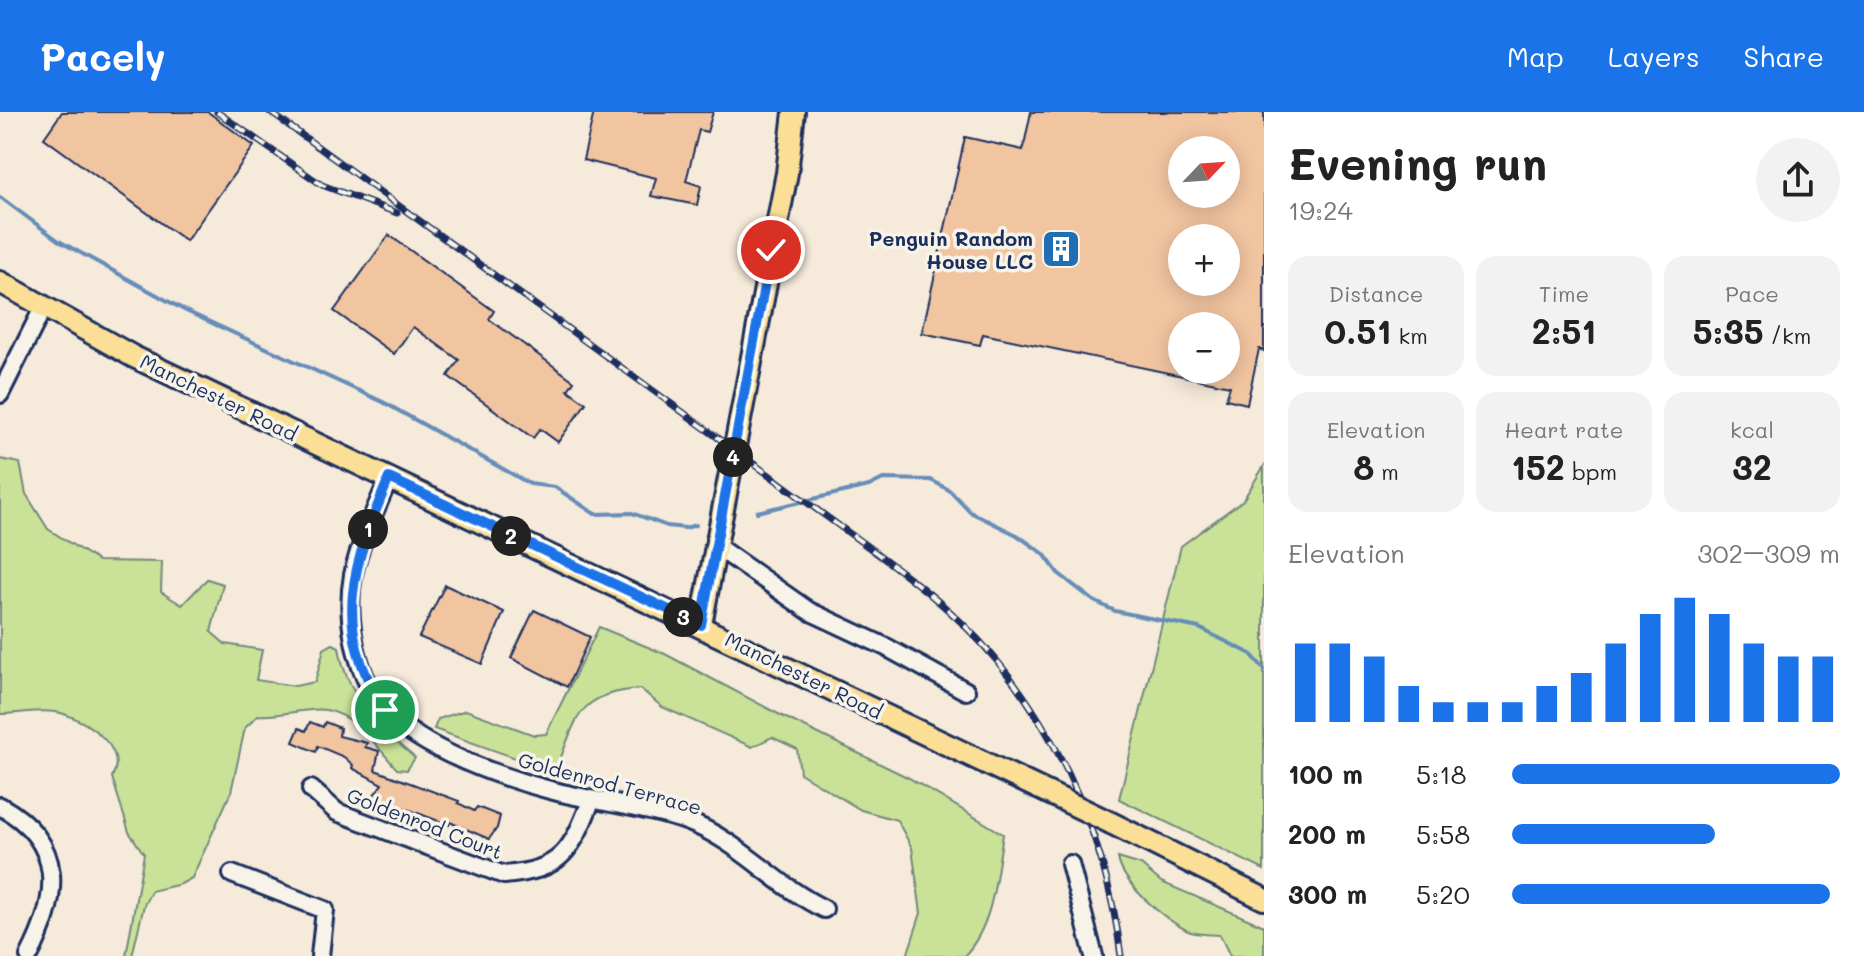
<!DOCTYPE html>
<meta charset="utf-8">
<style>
body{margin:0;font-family:Mali,sans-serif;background:#f2f2f2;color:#222;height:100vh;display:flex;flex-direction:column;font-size:30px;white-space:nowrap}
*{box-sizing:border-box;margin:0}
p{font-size:26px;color:#767676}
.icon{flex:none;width:44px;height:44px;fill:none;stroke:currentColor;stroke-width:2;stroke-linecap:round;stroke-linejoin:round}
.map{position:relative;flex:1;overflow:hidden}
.details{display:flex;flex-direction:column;background:#fff;width:600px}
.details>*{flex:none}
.needle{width:52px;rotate:65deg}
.tools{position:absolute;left:1168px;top:24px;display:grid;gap:16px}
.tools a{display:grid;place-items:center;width:72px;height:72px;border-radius:50%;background:#fff;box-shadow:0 4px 20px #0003;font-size:40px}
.pin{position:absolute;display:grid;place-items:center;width:68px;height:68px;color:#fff;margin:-34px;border:4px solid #fff;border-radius:50%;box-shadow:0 2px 8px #0007}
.km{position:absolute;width:40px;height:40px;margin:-20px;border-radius:50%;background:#222;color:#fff;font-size:22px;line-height:40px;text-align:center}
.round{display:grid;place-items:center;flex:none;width:84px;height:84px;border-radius:42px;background:#f2f2f2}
.headline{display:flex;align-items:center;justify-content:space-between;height:136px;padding:0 24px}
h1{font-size:44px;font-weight:700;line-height:60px}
.figures{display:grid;grid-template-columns:repeat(3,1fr);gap:12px;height:136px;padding:8px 24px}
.figures div{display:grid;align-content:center;border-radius:20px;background:#f2f2f2;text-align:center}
.figures b{font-size:34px;font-weight:700}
.figures small{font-size:22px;font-weight:400}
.figures p{font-size:22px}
.chart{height:224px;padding:16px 24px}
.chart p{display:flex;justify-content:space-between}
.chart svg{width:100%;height:144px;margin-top:8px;stroke:#1a73e8;stroke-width:6}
ul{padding:0 24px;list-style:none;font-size:26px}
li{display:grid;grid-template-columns:128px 96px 1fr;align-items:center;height:60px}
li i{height:20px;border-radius:10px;background:#1a73e8}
header{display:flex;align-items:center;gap:48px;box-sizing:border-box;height:112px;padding:0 40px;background:#1a73e8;color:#fff}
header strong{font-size:38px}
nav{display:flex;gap:44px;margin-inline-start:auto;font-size:28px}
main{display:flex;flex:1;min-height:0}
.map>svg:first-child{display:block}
</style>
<header>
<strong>Pacely</strong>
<nav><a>Map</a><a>Layers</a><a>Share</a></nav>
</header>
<main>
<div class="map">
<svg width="1264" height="844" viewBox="0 0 1264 844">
<rect width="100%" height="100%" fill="#f6eada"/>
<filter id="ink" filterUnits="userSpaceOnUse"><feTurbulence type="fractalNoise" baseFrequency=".0125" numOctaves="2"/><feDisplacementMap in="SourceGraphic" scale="16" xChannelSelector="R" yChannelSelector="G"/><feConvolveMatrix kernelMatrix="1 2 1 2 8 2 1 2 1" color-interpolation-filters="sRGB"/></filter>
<g filter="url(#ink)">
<g fill="#c9e298" stroke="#72887b" stroke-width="2">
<path d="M0,347L20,351L26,382L48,417L98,449L162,450L161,480L182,493L207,467L223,472L211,520L225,532L262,538L256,568L295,574L315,570L324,537L333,532L339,535C346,584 378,615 415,646L407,658L397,657C377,636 359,604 326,598C309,595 279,605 258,603L245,616L231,680L192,766L181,772L151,779L144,793L132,844H126L144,742L129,720L112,665C128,636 88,610 64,602C47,596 19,602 0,602Z"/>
<polygon points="1264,354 1264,758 1119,687 1181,434 1243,388"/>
<path d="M599,515L665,542L784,605L909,666L1003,722C996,763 994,813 964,844H907L921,801L912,736L897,708L861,698L800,661L797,637L772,625L752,635L662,595L641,577C575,581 577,608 555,660L434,617L438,607L466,598L534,623L546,622Z"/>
<path d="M1118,746L1141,753L1161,770L1264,814V844H1230L1220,823C1210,822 1197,823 1188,819C1164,807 1122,772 1118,746Z"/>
</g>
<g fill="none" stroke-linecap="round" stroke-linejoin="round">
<g stroke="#668db9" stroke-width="4">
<polyline points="0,85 59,129 186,199 383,290 530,372 555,375 595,402 632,401 667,414 685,416 696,413"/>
<polyline points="757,400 869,374 883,367 931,368 949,378 970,400 1017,423 1044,442 1058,461 1094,489 1115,499 1199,516 1251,542 1264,557"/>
</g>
</g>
<g fill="#f2c5a1" stroke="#1b2f5e" stroke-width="2" fill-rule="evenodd">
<polygon points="62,0 208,0 254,34 186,129 44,26"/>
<polygon points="594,0 713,0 707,20 699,18 686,69 701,74 697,93 651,84 656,66 583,48"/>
<path d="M1031,0H1264V239L1259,237L1247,292L1226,287L1230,274L983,222L980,233L922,221L965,25L1023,38ZM1182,38H1226V82H1182ZM1182,126H1226V170H1182ZM1182,214H1226V258H1182Z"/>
<polygon points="389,123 494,199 489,207 574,269 568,278 586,291 558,330 540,317 533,326 448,264 459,248 413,215 394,242 334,199"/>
<polygon points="445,473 504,500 482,552 419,525"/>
<polygon points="534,498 590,525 567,575 511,546"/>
<polygon points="310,610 323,615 325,610 340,616 339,624 367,631 365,635 379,639 375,658 459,689 458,691 474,699 477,695 500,704 497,716 489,727 450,710 449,713 373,684 382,672 352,656 353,653 344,645 318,634 316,640 293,630 299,616 306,619"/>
</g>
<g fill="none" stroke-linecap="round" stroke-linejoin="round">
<g stroke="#1b2f5e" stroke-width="22">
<g id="minor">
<polyline points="0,282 43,196"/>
<path d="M389,366C376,397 360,429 353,463C345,507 356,566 387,600C423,638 500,665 550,678C595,690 642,694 686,709C739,728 774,773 824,797"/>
<polyline points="716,434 809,499 886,535 966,579"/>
<path d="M311,677L337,700L504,763C561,758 571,740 591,689"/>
<path d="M0,694C67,731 59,786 29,844"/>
<polyline points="1070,752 1094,844"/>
<polyline points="232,762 325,798 320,844"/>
</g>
</g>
<g stroke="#1b2f5e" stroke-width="26">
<g id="major">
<polyline points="0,170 134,245 1061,687"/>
<polyline points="701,513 787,61 794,0"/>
<polyline points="1111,711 1264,787"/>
</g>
</g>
<use href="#minor" stroke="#f7f3e8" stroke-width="16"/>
<use href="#major" stroke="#fbdf96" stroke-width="20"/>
<g stroke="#1b2f5e" stroke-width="7">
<g id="rail">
<polyline points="217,0 322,73 397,101"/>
<path d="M270,0L871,437C902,460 933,483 961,510C1051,597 1106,721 1121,844"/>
</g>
</g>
<use href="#rail" stroke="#f7f3e8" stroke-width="4" stroke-dasharray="12" stroke-linecap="butt"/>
<g stroke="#1b2f5e" stroke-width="26" stroke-linecap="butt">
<polyline id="major-bridge" points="1061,687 1111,711"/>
</g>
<use href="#major-bridge" stroke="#fbdf96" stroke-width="20"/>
</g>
</g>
<g fill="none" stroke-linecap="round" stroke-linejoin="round" filter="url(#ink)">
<g stroke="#fff" stroke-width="16">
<path id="route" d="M385,598C330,513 353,452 389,366L701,513L771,138"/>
</g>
<use href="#route" stroke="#1a73e8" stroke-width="10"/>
</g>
<defs>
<g id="building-square" transform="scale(2)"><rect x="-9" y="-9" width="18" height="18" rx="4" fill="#1f6fb2" stroke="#f7f3e8"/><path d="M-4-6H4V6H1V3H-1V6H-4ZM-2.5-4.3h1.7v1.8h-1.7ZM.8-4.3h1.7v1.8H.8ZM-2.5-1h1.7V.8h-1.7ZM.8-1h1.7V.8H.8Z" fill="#fff"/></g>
</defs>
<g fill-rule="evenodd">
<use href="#building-square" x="1061" y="137"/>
</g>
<g text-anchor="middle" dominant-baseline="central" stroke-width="7" stroke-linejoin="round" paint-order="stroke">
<g font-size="20" font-weight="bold" fill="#1b2f5e" stroke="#f7f3e8" text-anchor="end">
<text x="1033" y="126">Penguin Random<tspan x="1033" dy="23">House LLC</tspan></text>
</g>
<g font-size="20" fill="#1b2f5e" stroke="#f7f3e8">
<text transform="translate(219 285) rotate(26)">Manchester Road</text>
<text transform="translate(804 563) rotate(26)">Manchester Road</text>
<text transform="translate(610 671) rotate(15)">Goldenrod Terrace</text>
<text transform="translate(425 711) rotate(21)">Goldenrod Court</text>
</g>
</g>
</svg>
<div class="tools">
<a><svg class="needle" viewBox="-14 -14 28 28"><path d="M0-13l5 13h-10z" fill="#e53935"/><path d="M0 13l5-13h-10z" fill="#767676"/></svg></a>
<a>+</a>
<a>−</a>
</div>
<div class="pin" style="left:385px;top:598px;background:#1e9e55"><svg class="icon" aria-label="arrive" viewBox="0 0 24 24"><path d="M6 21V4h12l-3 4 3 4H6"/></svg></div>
<div class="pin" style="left:771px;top:138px;background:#d93025"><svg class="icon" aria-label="check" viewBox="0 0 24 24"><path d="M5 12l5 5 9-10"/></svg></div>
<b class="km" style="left:368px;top:417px">1</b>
<b class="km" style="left:511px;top:424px">2</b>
<b class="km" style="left:683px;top:505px">3</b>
<b class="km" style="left:733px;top:345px">4</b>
</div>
<section class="details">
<div class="headline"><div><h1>Evening run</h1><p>19:24</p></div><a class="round"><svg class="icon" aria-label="share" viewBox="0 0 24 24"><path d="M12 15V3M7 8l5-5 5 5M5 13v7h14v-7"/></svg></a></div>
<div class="figures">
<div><p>Distance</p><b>0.51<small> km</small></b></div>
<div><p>Time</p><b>2:51</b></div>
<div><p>Pace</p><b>5:35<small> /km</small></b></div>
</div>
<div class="figures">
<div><p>Elevation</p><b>8<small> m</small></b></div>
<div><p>Heart rate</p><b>152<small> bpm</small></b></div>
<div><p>kcal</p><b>32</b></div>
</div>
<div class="chart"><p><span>Elevation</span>302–309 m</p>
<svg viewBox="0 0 160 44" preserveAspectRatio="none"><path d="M5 44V20M15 44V20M25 44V24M35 44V33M45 44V38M55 44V38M65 44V38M75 44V33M85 44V29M95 44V20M105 44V11M115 44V6M125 44V11M135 44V20M145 44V24M155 44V24"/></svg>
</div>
<ul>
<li><b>100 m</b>5:18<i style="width:100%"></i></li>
<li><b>200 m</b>5:58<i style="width:62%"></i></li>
<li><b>300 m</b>5:20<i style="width:97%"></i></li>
</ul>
</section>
</main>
